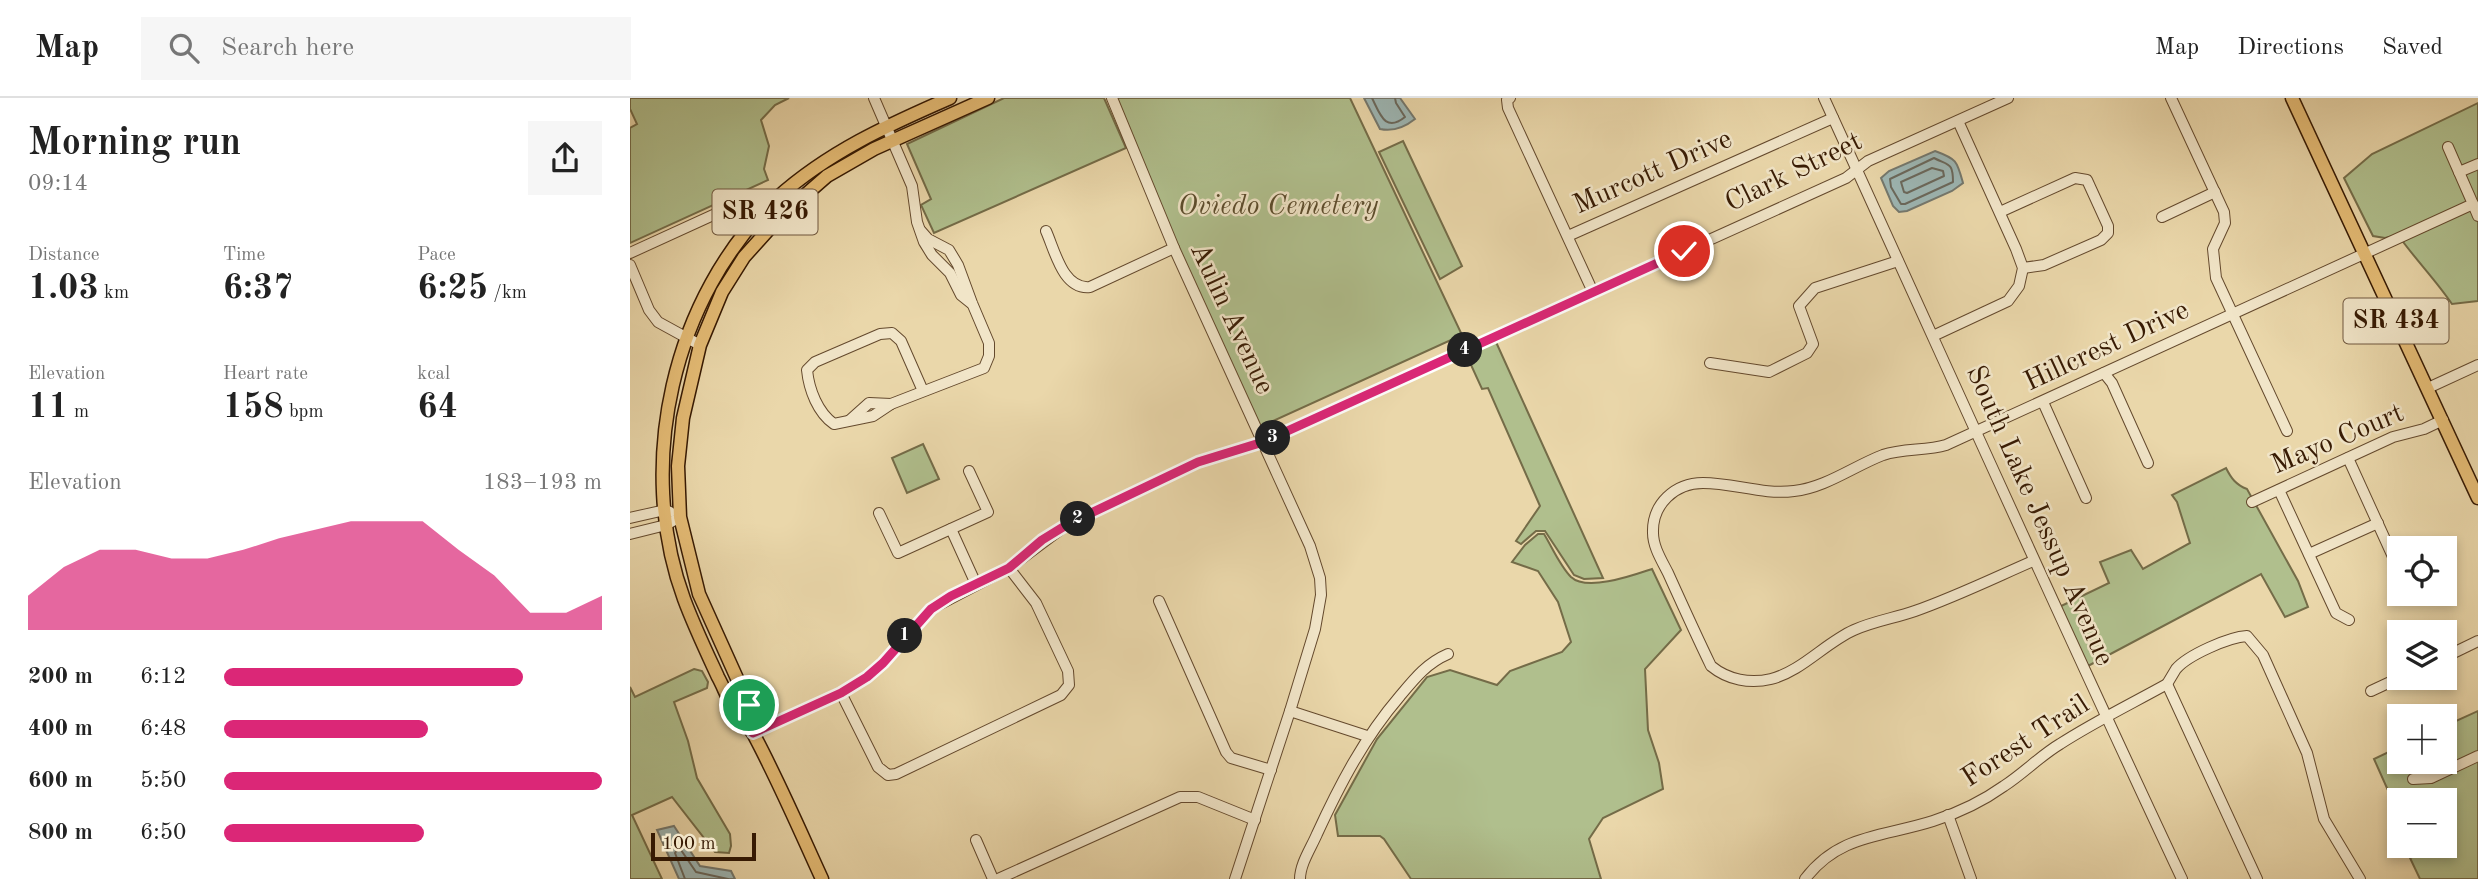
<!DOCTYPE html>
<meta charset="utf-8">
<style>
body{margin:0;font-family:"Old Standard TT",serif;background:#f6f6f6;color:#222;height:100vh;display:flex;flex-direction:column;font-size:26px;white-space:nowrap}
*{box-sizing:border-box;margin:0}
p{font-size:23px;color:#767676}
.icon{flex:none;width:38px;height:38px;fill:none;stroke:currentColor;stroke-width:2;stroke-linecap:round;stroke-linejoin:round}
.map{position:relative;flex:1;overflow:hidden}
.side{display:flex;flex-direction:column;background:#fff;width:630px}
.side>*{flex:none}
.fabs{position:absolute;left:1757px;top:438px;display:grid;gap:14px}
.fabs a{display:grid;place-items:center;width:70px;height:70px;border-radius:0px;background:#fff;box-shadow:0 4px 10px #0003;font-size:35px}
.scale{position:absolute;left:21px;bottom:18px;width:105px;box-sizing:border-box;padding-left:7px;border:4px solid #371a03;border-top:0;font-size:19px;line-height:24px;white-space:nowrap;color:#371a03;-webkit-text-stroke:5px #f1e5c8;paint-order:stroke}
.pin{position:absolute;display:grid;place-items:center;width:60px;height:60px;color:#fff;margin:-30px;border:4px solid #fff;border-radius:50%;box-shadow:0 2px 7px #0007}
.km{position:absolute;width:35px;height:35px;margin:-18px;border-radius:50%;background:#222;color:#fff;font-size:19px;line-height:35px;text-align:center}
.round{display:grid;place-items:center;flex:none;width:74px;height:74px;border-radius:0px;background:#f6f6f6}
.headline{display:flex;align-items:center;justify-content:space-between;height:119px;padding:0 28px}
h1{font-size:38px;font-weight:700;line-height:52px}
.metrics{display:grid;grid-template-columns:repeat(3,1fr);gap:10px;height:119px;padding:7px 28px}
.metrics div{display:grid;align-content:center}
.metrics b{font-size:35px;font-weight:700}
.metrics small{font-size:19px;font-weight:400}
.metrics p{font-size:19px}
.chart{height:196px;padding:14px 28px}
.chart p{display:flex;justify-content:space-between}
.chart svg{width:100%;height:126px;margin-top:7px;fill:#db2777;opacity:.7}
ul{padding:0 28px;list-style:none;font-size:23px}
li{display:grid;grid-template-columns:112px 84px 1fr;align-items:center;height:52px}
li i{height:18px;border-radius:9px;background:#db2777}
header{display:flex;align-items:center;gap:42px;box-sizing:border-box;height:98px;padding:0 35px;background:#fff;border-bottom:2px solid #e0e0e0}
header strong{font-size:33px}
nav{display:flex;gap:38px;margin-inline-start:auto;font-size:24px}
.search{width:490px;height:63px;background:#f6f6f6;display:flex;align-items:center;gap:18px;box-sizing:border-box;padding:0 24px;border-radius:0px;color:#767676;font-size:26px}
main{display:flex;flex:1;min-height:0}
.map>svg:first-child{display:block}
</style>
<header>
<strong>Map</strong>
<div class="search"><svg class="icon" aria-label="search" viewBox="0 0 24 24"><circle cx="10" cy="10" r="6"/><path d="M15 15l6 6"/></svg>Search here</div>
<nav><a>Map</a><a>Directions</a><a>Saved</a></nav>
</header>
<main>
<section class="side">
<div class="headline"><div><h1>Morning run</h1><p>09:14</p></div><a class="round"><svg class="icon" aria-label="share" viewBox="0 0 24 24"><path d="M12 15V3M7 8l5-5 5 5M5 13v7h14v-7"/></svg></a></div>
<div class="metrics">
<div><p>Distance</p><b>1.03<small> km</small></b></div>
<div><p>Time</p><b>6:37</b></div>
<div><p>Pace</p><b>6:25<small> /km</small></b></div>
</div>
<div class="metrics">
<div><p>Elevation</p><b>11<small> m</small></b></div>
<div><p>Heart rate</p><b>158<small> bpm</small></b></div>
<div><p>kcal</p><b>64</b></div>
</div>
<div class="chart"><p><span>Elevation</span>183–193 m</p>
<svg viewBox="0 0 160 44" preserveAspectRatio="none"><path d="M0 44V32L10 22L20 16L30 16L40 19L50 19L60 16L70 12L80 9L90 6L100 6L110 6L120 16L130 25L140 38L150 38L160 32V44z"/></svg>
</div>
<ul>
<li><b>200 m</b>6:12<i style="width:79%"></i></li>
<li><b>400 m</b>6:48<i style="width:54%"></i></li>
<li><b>600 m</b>5:50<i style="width:100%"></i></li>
<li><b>800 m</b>6:50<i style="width:53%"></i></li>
</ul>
</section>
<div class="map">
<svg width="1848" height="781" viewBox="0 0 1848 781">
<rect width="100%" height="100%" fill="#ead7aa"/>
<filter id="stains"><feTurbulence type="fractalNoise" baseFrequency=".00286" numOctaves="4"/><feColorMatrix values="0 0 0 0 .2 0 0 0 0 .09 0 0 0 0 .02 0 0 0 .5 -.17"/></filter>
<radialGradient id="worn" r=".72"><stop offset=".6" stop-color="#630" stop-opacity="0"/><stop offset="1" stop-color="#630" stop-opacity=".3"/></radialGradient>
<g fill="#b0bf8d" stroke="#746c48" stroke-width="2">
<polygon points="0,0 159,0 145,7 131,22 139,48 134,71 138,82 0,145 0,30 7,26 0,11"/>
<polygon points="374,0 474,0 496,50 304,135 291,107 301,101 277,46"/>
<polygon points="485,0 720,0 832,237 630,329 546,145"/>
<path d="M1848,5V203L1822,206C1805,181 1785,161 1768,137L1755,140L1743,138L1714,80L1742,56Z"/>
<polygon points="773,43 832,168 810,181 749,54"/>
<polygon points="866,244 973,480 954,481 944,477 915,433 906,433 891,446 886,443 910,408 858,290 852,291 836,256"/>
<polygon points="293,346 309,381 277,395 262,360"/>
<path d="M1596,370C1601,380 1606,387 1617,391L1668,483L1678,509L1655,519L1631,476L1456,569L1429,509L1479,485L1470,464L1501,452L1513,471L1560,445L1547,404L1542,397Z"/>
<path d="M908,436H914C922,449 930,468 941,479C957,494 1004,477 1022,471L1051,532L1015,571L1018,632L1029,665L1033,691L973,720L959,741L971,781H781L754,741L750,738H708L705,717L747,641L797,579L820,572L867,587L880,573L932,554L941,544L928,504L908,473L882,464L895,447Z"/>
<polygon points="64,571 72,573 78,584 77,590 44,604 58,643 67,680 100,736 101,748 99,755 85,754 42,699 2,717 32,781 0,781 0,589 5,599"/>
<polygon points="1848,613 1848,781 1790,781 1780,760 1787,757 1783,747 1815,747 1815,702 1769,702 1769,717 1744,661 1769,649 1769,663 1815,663 1815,628"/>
</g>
<g fill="#9db7b5" stroke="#74786e" stroke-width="2">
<path d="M734,0H770L785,21C775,29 764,34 750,31Z"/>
<path d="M1305,53C1327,61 1327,63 1333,85L1322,93L1277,113L1269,114L1263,108L1251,80L1259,73Z"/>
<polygon points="44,728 70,768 101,773 105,781 49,781 27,732"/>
</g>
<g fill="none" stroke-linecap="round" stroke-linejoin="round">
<g stroke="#6a685c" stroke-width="2">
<path d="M742,0C750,16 755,35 775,19L766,5L765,0"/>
<path d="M1304,60C1319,68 1323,64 1323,84L1275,106H1271L1261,89L1260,81Z"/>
<polygon points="1302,70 1313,73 1314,78 1277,95 1274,94 1271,84"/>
<polyline points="55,781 45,755 48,751 51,752 66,774 98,781"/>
</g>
<g stroke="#64492d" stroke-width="12">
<g id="minor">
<polyline points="244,0 282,88 287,124 294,144 302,157 320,175 331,197 341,205"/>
<polyline points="482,0 544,150 680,448 690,480 691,497 685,531 660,613 605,781"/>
<polyline points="880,0 877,2 878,10 963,194"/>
<path d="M1194,0C1313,260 1430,522 1552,781"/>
<polyline points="1541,0 1594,114 1595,125 1583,151 1586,180 1657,333"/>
<polyline points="1829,74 1848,66"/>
<polyline points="1843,106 1848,118"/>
<polyline points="1370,114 1445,80 1457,82 1478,128 1478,135 1471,142 1414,167 1393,170"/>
<polyline points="1532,119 1585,94"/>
<path d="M291,133L298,141L319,152L328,167L342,205L359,245V258L354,270L261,306L243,318L204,326C188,315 179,292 177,272L185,264L250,236L262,235L271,243L293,293"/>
<path d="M416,133C425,153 433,192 460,189L544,150"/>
<polyline points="938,138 1203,20"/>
<polyline points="0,155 116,102"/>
<polyline points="0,167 19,212 28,224 70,247"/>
<polyline points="1303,238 1378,203 1389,188 1393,170 1386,151 1328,23"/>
<polyline points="1080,265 1139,274 1177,255 1183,246 1169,208 1185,190 1268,163"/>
<polyline points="1474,275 1482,285 1518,365"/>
<polyline points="1798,290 1848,267"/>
<polyline points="1413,304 1456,400"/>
<polyline points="220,322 239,305 261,306"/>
<polyline points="1718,360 1764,461"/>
<polyline points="1649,392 1706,515 1719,522"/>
<polyline points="1622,404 1763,339 1794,331 1813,322"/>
<polyline points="249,415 268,455 358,414 339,373"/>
<polyline points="0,420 35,412 40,414"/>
<polyline points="321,431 346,486"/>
<polyline points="0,436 36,427 50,419"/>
<polyline points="1679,456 1748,425"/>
<path d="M1403,463C1364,480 1325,499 1285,513C1265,520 1244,523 1224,532C1195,545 1172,573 1141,581C1120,586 1098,582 1081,568C1066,537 1052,506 1038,475C1032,463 1023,449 1023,435C1022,406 1045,385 1073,385C1104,385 1133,397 1164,393C1195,390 1224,368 1253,357C1273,350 1296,353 1316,347L1843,106L1818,49"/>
<polyline points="529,503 596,654 601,660 641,672"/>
<polyline points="1815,559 1848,543"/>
<polyline points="1537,586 1627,781"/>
<polyline points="1741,593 1771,579"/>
<polyline points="211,595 248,669 258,677 266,676 431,597 439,587 438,573 406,505 379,470"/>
<polyline points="660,613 737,638"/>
<polyline points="123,635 211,595 237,579 253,565 301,511 379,470 438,426 568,364 633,344 1216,80 1238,63 1378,0"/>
<polyline points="1783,681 1801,680 1848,658"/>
<polyline points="1318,717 1341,781"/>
<polyline points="346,742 363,781"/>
<polyline points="368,781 550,699 568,699 625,722"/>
<path d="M670,781C670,766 681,750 687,736C710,686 734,640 770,598C785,580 797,565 818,556"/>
<path d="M1175,781C1209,736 1253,739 1303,723C1328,715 1353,703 1374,688C1394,675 1410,658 1430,646C1464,624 1501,606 1537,586C1540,581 1543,576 1546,571C1558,557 1599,539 1617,538L1633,557L1677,655L1694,721L1730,781"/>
</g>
</g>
<g stroke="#371a03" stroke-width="15">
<g id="major">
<polyline points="1662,0 1848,400"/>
<polyline points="123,634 119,607 69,496 50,419 48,368 53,320 70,247 92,194 114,159 150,119 197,78 244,51 358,0"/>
<path d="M192,781C170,733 149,684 124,637C119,628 110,621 105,612C98,602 94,590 88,579C76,553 64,528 54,501C5,368 42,198 147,100C198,54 258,27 320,0"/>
</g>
</g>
<use href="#minor" stroke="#f1e5c8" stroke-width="10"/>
<use href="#major" stroke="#e5bc75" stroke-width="12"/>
</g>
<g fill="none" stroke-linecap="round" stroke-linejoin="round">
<g stroke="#fff" stroke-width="14">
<polyline id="route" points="119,607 123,635 211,595 237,579 253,565 301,511 321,498 379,470 412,442 438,426 568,364 633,344 1054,153"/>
</g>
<use href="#route" stroke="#db2777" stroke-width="9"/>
</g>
<g text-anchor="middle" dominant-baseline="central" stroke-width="5" stroke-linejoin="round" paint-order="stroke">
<g fill="#f1e5c8" stroke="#6f573e" stroke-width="2">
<rect x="82.5" y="91.5" width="105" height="45" rx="5"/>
<rect x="1713.5" y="200.5" width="105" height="45" rx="5"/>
</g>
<g font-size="26" font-weight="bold" fill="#371a03">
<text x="135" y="114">SR 426</text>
<text x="1766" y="223">SR 434</text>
</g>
<g font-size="28" fill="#371a03" stroke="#f1e5c8">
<text transform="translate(1023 75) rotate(-24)">Murcott Drive</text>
<text transform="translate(1164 75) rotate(-26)">Clark Street</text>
<text transform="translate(601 221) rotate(65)">Aulin Avenue</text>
<text transform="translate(1477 249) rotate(-25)">Hillcrest Drive</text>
<text transform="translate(1708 342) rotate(-23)">Mayo Court</text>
<text transform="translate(1409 418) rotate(66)">South Lake Jessup Avenue</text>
<text transform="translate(1396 644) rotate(-33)">Forest Trail</text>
</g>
<g font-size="28" font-style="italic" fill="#5b4c2c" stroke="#f1e5c8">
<text x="648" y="109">Oviedo Cemetery</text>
</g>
</g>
<rect width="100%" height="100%" filter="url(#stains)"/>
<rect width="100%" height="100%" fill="url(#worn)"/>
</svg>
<div class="fabs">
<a><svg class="icon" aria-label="locate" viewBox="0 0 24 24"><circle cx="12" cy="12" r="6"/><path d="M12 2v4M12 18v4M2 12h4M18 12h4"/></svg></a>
<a><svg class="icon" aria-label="layers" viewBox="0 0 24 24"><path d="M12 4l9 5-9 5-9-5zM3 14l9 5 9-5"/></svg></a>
<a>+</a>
<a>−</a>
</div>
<div class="scale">100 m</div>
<div class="pin" style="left:119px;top:607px;background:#1e9e55"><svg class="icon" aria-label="arrive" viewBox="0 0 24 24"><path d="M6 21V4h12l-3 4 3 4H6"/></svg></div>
<div class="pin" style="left:1054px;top:153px;background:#d93025"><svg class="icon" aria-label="check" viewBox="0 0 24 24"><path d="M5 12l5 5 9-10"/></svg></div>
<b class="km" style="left:275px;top:538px">1</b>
<b class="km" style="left:448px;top:421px">2</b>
<b class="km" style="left:643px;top:340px">3</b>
<b class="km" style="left:835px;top:252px">4</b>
</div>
</main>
